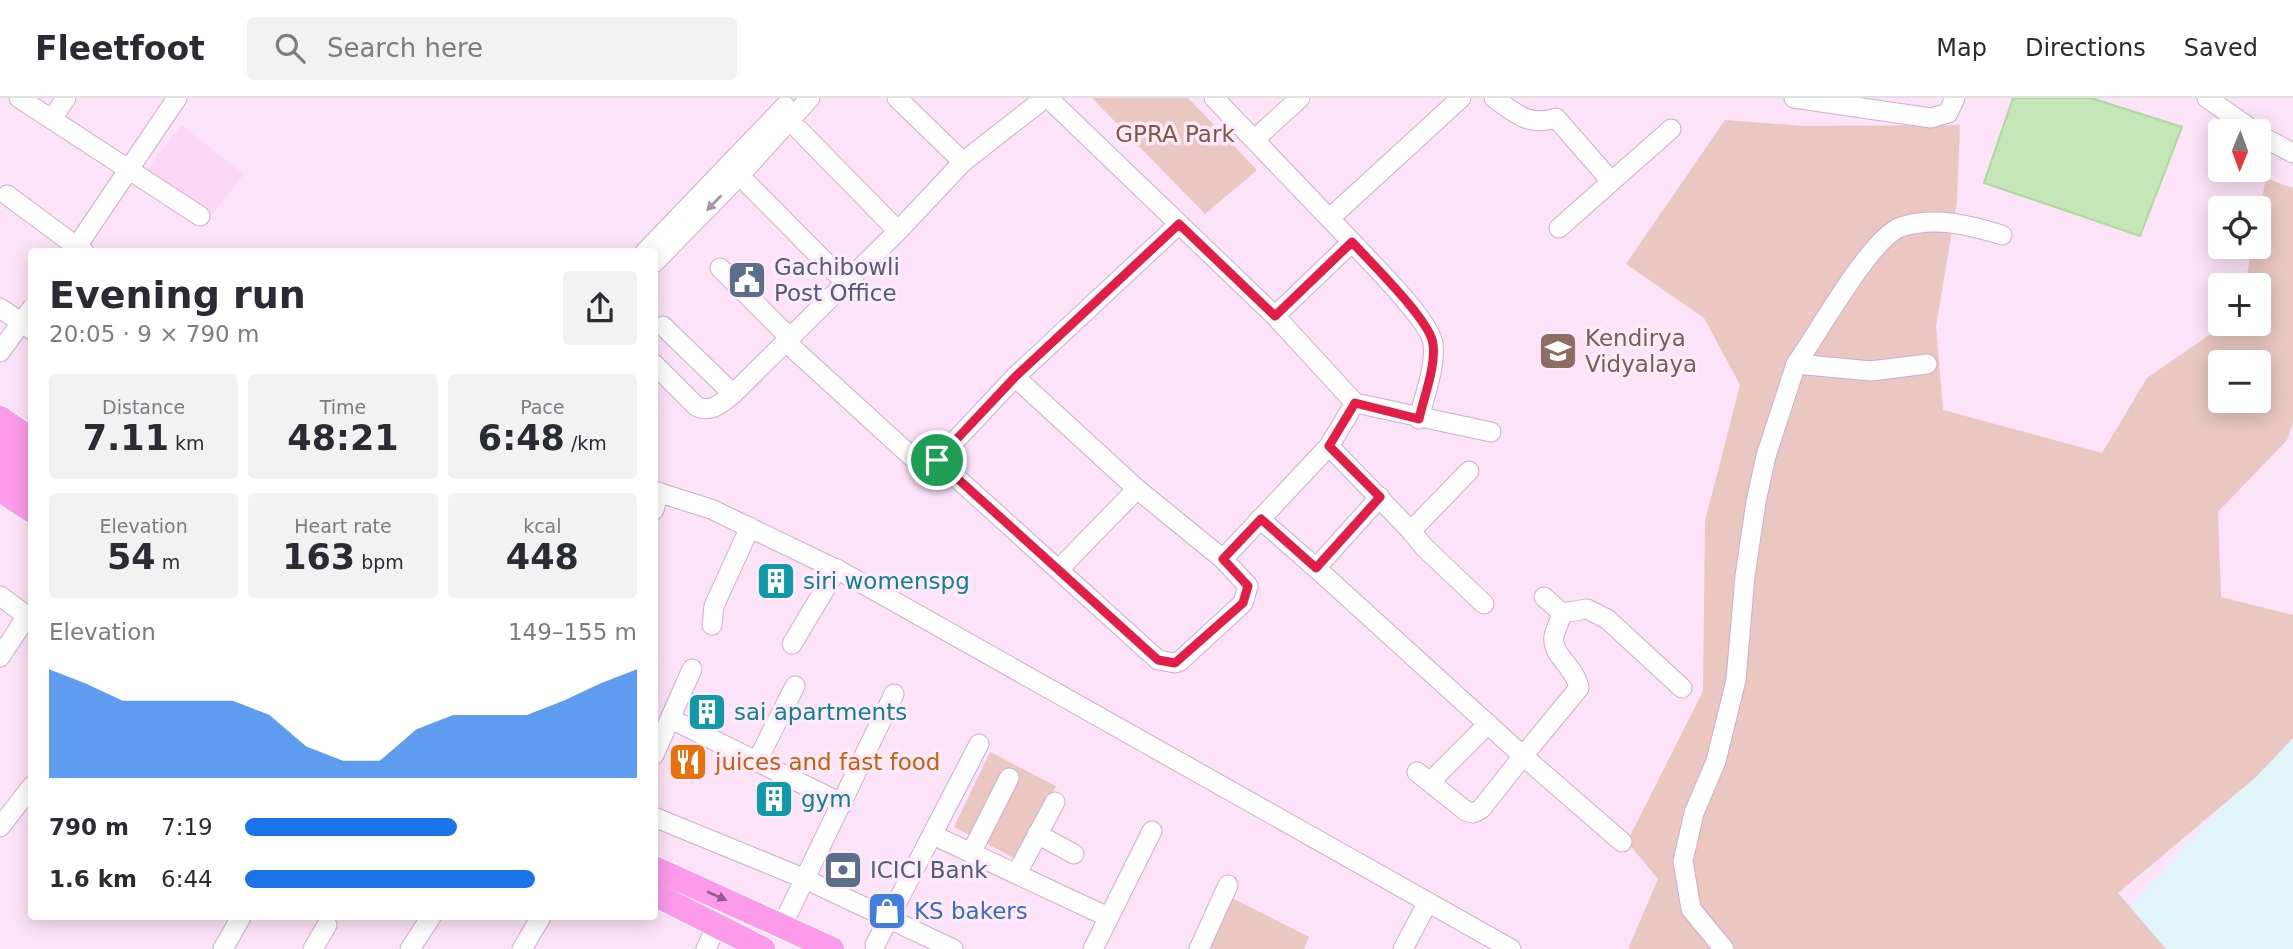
<!DOCTYPE html>
<meta charset="utf-8">
<style>
body{margin:0;font-family:"DejaVu Sans",sans-serif;background:#f2f2f3;color:#2b2b33;height:100vh;display:flex;flex-direction:column;font-size:26px;white-space:nowrap}
*{box-sizing:border-box;margin:0}
p{font-size:23px;color:#7c7c81}
.icon{flex:none;width:38px;height:38px;fill:none;stroke:currentColor;stroke-width:2;stroke-linecap:round;stroke-linejoin:round}
.map{position:relative;flex:1;overflow:hidden}
.drawer{position:absolute;left:28px;top:150px;width:630px;height:672px;display:flex;flex-direction:column;background:#fff;border-radius:7px;box-shadow:0 4px 18px #0003}
.drawer>*{flex:none}
.needle{width:46px;rotate:181deg}
.controls{position:absolute;left:2208px;top:21px;display:grid;gap:14px}
.controls a{display:grid;place-items:center;width:63px;height:63px;border-radius:7px;background:#fff;box-shadow:0 4px 18px #0003;font-size:35px}
.pin{position:absolute;display:grid;place-items:center;width:60px;height:60px;color:#fff;margin:-30px;border:4px solid #fff;border-radius:50%;box-shadow:0 2px 7px #0007}
.round{display:grid;place-items:center;flex:none;width:74px;height:74px;border-radius:7px;background:#f2f2f3}
.headline{display:flex;align-items:center;justify-content:space-between;height:119px;padding:0 21px}
h1{font-size:38px;font-weight:800;line-height:52px}
.metrics{display:grid;grid-template-columns:repeat(3,1fr);gap:10px;height:119px;padding:7px 21px}
.metrics div{display:grid;align-content:center;border-radius:7px;background:#f2f2f3;text-align:center}
.metrics b{font-size:35px;font-weight:800}
.metrics small{font-size:19px;font-weight:400}
.metrics p{font-size:19px}
.chart{height:196px;padding:14px 21px}
.chart p{display:flex;justify-content:space-between}
.chart svg{width:100%;height:126px;margin-top:7px;fill:#1a73e8;opacity:.7}
ul{padding:0 21px;list-style:none;font-size:23px}
li{display:grid;grid-template-columns:112px 84px 1fr;align-items:center;height:52px}
li i{height:18px;border-radius:9px;background:#1a73e8}
header{display:flex;align-items:center;gap:42px;box-sizing:border-box;height:98px;padding:0 35px;background:#fff;border-bottom:2px solid #e1e1e2}
header strong{font-size:33px}
nav{display:flex;gap:38px;margin-inline-start:auto;font-size:24px}
.search{width:490px;height:63px;background:#f2f2f3;display:flex;align-items:center;gap:18px;box-sizing:border-box;padding:0 24px;border-radius:7px;color:#7c7c81;font-size:26px}
.map>svg:first-child{display:block}
</style>
<header>
<strong>Fleetfoot</strong>
<div class="search"><svg class="icon" aria-label="search" viewBox="0 0 24 24"><circle cx="10" cy="10" r="6"/><path d="M15 15l6 6"/></svg>Search here</div>
<nav><a>Map</a><a>Directions</a><a>Saved</a></nav>
</header>
<div class="map">
<svg width="2293" height="851" viewBox="0 0 2293 851">
<rect width="100%" height="100%" fill="#fde3f8"/>
<polygon fill="#f9d7f5" points="181,27 244,76 210,119 144,76"/>
<polygon fill="#e0f4f9" points="2293,629 2293,851 2102,851 2108,833"/>
<g fill="#eac7c1" fill-rule="evenodd">
<polygon points="1092,0 1188,0 1257,72 1205,116"/>
<path d="M1725,22L1804,28L1960,27L1957,103L1936,228L1943,312L2102,355L2147,280L2225,226H2259V187H2245L2252,149H2259V115L2266,80L2293,90V324L2287,342L2218,414L2221,499L2293,517V640L2256,679L2118,795L2166,851H1628L1658,781L1627,744L1703,593L1705,423L1740,287L1704,220L1626,166ZM2221,264H2259V303H2221Z"/>
<polygon points="990,654 1056,688 1018,762 954,729"/>
<polygon points="1230,799 1309,839 1304,851 1214,851 1209,848"/>
</g>
<polygon fill="#c5e6b7" stroke="#aed89d" stroke-width="2" points="2013,0 2091,0 2182,29 2140,138 1984,85"/>
<g fill="none" stroke-linecap="round" stroke-linejoin="round">
<g stroke="#cfaccf" stroke-width="21">
<g id="minor">
<polyline points="19,0 200,118"/>
<polyline points="897,0 963,64"/>
<polyline points="1214,0 1352,144 1275,218"/>
<path d="M1494,0C1515,15 1529,29 1556,20L1611,83"/>
<polyline points="1794,0 1931,20 1948,15 1955,0"/>
<polyline points="2207,0 2254,33"/>
<polyline points="52,21 66,0"/>
<polyline points="799,32 898,133"/>
<polyline points="2259,37 2293,55"/>
<polyline points="1255,41 1300,0"/>
<polyline points="748,86 846,185"/>
<polyline points="7,97 84,154"/>
<polyline points="1330,120 1461,0"/>
<polyline points="1559,130 1671,31"/>
<path d="M1352,144C1369,163 1431,223 1433,246C1436,269 1424,298 1419,321"/>
<polyline points="73,154 177,0"/>
<polyline points="645,154 785,8"/>
<polyline points="654,165 739,78 810,0"/>
<polyline points="720,170 790,240"/>
<polyline points="0,210 32,232"/>
<polyline points="663,228 733,296"/>
<polyline points="786,244 912,359 927,367 937,362 1015,279 1137,391 1223,461 1329,348 1355,305 1275,218 1048,0"/>
<polyline points="0,254 32,210"/>
<path d="M654,266L696,308C711,316 721,305 733,296L898,133L963,64L1045,0"/>
<path d="M1796,266C1817,237 1871,139 1901,129C1935,118 1969,127 2002,137"/>
<polyline points="1015,279 1179,126"/>
<polyline points="1355,305 1491,334"/>
<polyline points="1329,348 1411,433 1469,373"/>
<polyline points="937,362 1158,562 1175,565 1180,563 1243,505 1248,488 1223,461"/>
<polyline points="654,393 711,411 842,474 1511,851"/>
<polyline points="654,412 659,394"/>
<polyline points="1260,421 1316,470 1380,399"/>
<polyline points="1411,433 1424,449 1484,506"/>
<polyline points="1316,470 1523,658 1481,711 1473,715 1466,713 1417,674"/>
<polyline points="1059,471 1137,391"/>
<polyline points="0,498 27,518"/>
<path d="M1544,499L1562,515C1560,523 1556,530 1554,538C1551,558 1576,569 1579,590L1523,658L1622,744"/>
<polyline points="1562,515 1587,511 1607,521 1682,590"/>
<polyline points="712,527 714,508 750,429"/>
<polyline points="792,546 837,471"/>
<polyline points="0,559 27,518 32,521"/>
<polyline points="671,621 843,706"/>
<polyline points="654,657 692,571"/>
<polyline points="757,663 795,588"/>
<polyline points="1430,684 1488,626"/>
<polyline points="654,719 803,780 953,851"/>
<polyline points="0,729 32,688"/>
<polyline points="1037,736 1074,756"/>
<polyline points="933,737 1108,819"/>
<polyline points="971,755 1009,680"/>
<polyline points="1017,775 1055,704"/>
<polyline points="782,828 894,596"/>
<polyline points="875,847 979,646"/>
<polyline points="223,851 241,819"/>
<polyline points="313,851 327,827"/>
<polyline points="410,851 431,819"/>
<polyline points="522,851 541,819"/>
<polyline points="706,851 716,828"/>
<polyline points="1093,851 1152,733"/>
<polyline points="1199,851 1228,787"/>
<polyline points="1403,851 1428,804"/>
<polyline points="1724,851 1691,811 1683,763 1694,715 1716,663 1736,582 1745,478 1756,404 1766,358 1796,266 1871,273 1927,266"/>
</g>
</g>
<g stroke="#fff" stroke-width="26">
<g id="major">
<polyline points="0,320 32,342"/>
<polyline points="0,343 32,365"/>
<polyline points="0,370 32,392"/>
<polyline points="0,392 32,413"/>
<polyline points="654,770 832,851"/>
<polyline points="654,796 763,851"/>
</g>
</g>
<use href="#minor" stroke="#fff" stroke-width="19"/>
<use href="#major" stroke="#fd9aea" stroke-width="24"/>
</g>
<defs><path id="oneway-solid" d="M-6-.8H1V-3.2L6.5 0L1 3.2V.8H-6Z" transform="scale(1.75)"/></defs>
<use fill="#aa91ac" href="#oneway-solid" transform="translate(714 105) rotate(134)"/>
<use fill="#945c92" href="#oneway-solid" transform="translate(717 798) rotate(24)"/>
<g fill="none" stroke-linecap="round" stroke-linejoin="round">
<g stroke="#fff" stroke-width="14">
<path id="route" d="M1179,126L1275,218L1352,144C1369,163 1431,223 1433,246C1436,269 1424,298 1419,321L1355,305L1329,348L1380,399L1316,470L1261,421L1223,461L1248,488L1243,505L1175,565L1158,562L937,362L1015,279Z"/>
</g>
<use href="#route" stroke="#e11d48" stroke-width="9"/>
</g>
<defs>
<g id="civic-square" transform="scale(2.0125)"><rect x="-9" y="-9" width="18" height="18" rx="4" fill="#5c6f8a" stroke="#ffe9fb"/><path d="M-.6-6.5H3V-4.5H.6V-3L4-1V1h2V6H-6V1h2V-1L-.6-3ZM-1.2 2.5V6h2.4V2.5Z" fill="#fff"/></g>
<g id="school-square" transform="scale(2.0125)"><rect x="-9" y="-9" width="18" height="18" rx="4" fill="#8d6e63" stroke="#ffe9fb"/><path d="M0-5L7-2L0 1L-7-2ZM-4 1L0 2.5L4 1V4Q0 6-4 4Z" fill="#fff"/></g>
<g id="building-square" transform="scale(2.0125)"><rect x="-9" y="-9" width="18" height="18" rx="4" fill="#0f9aa8" stroke="#ffe9fb"/><path d="M-4-6H4V6H1V3H-1V6H-4ZM-2.5-4.3h1.7v1.8h-1.7ZM.8-4.3h1.7v1.8H.8ZM-2.5-1h1.7V.8h-1.7ZM.8-1h1.7V.8H.8Z" fill="#fff"/></g>
<g id="restaurant-square" transform="scale(2.0125)"><rect x="-9" y="-9" width="18" height="18" rx="4" fill="#e8710a" stroke="#ffe9fb"/><path d="M-5-6h1v4h1v-4h1v4h1v-4h1v5L-1.5 .5V6h-2V.5L-5-1ZM5-6V6H3V1.5H1.5Q1.5-4 5-6Z" fill="#fff"/></g>
<g id="bank-square" transform="scale(2.0125)"><rect x="-9" y="-9" width="18" height="18" rx="4" fill="#5c6f8a" stroke="#ffe9fb"/><path d="M-6-4H6V4H-6ZM0-2.3a2.3 2.3 0 1 0 0 4.6a2.3 2.3 0 1 0 0-4.6Z" fill="#fff"/></g>
<g id="shop-square" transform="scale(2.0125)"><rect x="-9" y="-9" width="18" height="18" rx="4" fill="#3f7fe0" stroke="#ffe9fb"/><path d="M-5-2.5h2.3a2.7 3.5 0 0 1 5.4 0H5L5.5 6h-11ZM-1.5-2.5h3a1.5 2.3 0 0 0-3 0Z" fill="#fff"/></g>
</defs>
<g fill-rule="evenodd">
<use href="#civic-square" x="747" y="182"/>
<use href="#school-square" x="1558" y="253"/>
<use href="#building-square" x="776" y="483"/>
<use href="#building-square" x="707" y="614"/>
<use href="#restaurant-square" x="688" y="664"/>
<use href="#building-square" x="774" y="701"/>
<use href="#bank-square" x="843" y="772"/>
<use href="#shop-square" x="887" y="813"/>
</g>
<g text-anchor="middle" dominant-baseline="central" stroke-width="7" stroke-linejoin="round" paint-order="stroke">
<g font-size="23" fill="#875745" stroke="#ffe9fb">
<text x="1175" y="36">GPRA Park</text>
</g>
<g font-size="23" fill="#4e5e75" stroke="#ffe9fb" text-anchor="start">
<text x="774" y="169">Gachibowli<tspan x="774" dy="26">Post Office</tspan></text>
<text x="870" y="772">ICICI Bank</text>
</g>
<g font-size="23" fill="#785e54" stroke="#ffe9fb" text-anchor="start">
<text x="1585" y="240">Kendirya<tspan x="1585" dy="26">Vidyalaya</tspan></text>
</g>
<g font-size="23" fill="#0d838f" stroke="#ffe9fb" text-anchor="start">
<text x="803" y="483">siri womenspg</text>
<text x="734" y="614">sai apartments</text>
<text x="801" y="701">gym</text>
</g>
<g font-size="23" fill="#c56008" stroke="#ffe9fb" text-anchor="start">
<text x="715" y="664">juices and fast food</text>
</g>
<g font-size="23" fill="#366cbe" stroke="#ffe9fb" text-anchor="start">
<text x="914" y="813">KS bakers</text>
</g>
</g>
</svg>
<div class="controls">
<a><svg class="needle" viewBox="-14 -14 28 28"><path d="M0-13l5 13h-10z" fill="#e53935"/><path d="M0 13l5-13h-10z" fill="#7c7c81"/></svg></a>
<a><svg class="icon" aria-label="locate" viewBox="0 0 24 24"><circle cx="12" cy="12" r="6"/><path d="M12 2v4M12 18v4M2 12h4M18 12h4"/></svg></a>
<a>+</a>
<a>−</a>
</div>
<div class="pin" style="left:937px;top:362px;background:#1e9e55"><svg class="icon" aria-label="arrive" viewBox="0 0 24 24"><path d="M6 21V4h12l-3 4 3 4H6"/></svg></div>
<section class="drawer">
<div class="headline"><div><h1>Evening run</h1><p>20:05 · 9 × 790 m</p></div><a class="round"><svg class="icon" aria-label="share" viewBox="0 0 24 24"><path d="M12 15V3M7 8l5-5 5 5M5 13v7h14v-7"/></svg></a></div>
<div class="metrics">
<div><p>Distance</p><b>7.11<small> km</small></b></div>
<div><p>Time</p><b>48:21</b></div>
<div><p>Pace</p><b>6:48<small> /km</small></b></div>
</div>
<div class="metrics">
<div><p>Elevation</p><b>54<small> m</small></b></div>
<div><p>Heart rate</p><b>163<small> bpm</small></b></div>
<div><p>kcal</p><b>448</b></div>
</div>
<div class="chart"><p><span>Elevation</span>149–155 m</p>
<svg viewBox="0 0 160 44" preserveAspectRatio="none"><path d="M0 44V6L10 11L20 17L30 17L40 17L50 17L60 22L70 33L80 38L90 38L100 27L110 22L120 22L130 22L140 17L150 11L160 6V44z"/></svg>
</div>
<ul>
<li><b>790 m</b>7:19<i style="width:54%"></i></li>
<li><b>1.6 km</b>6:44<i style="width:74%"></i></li>
</ul>
</section>
</div>
